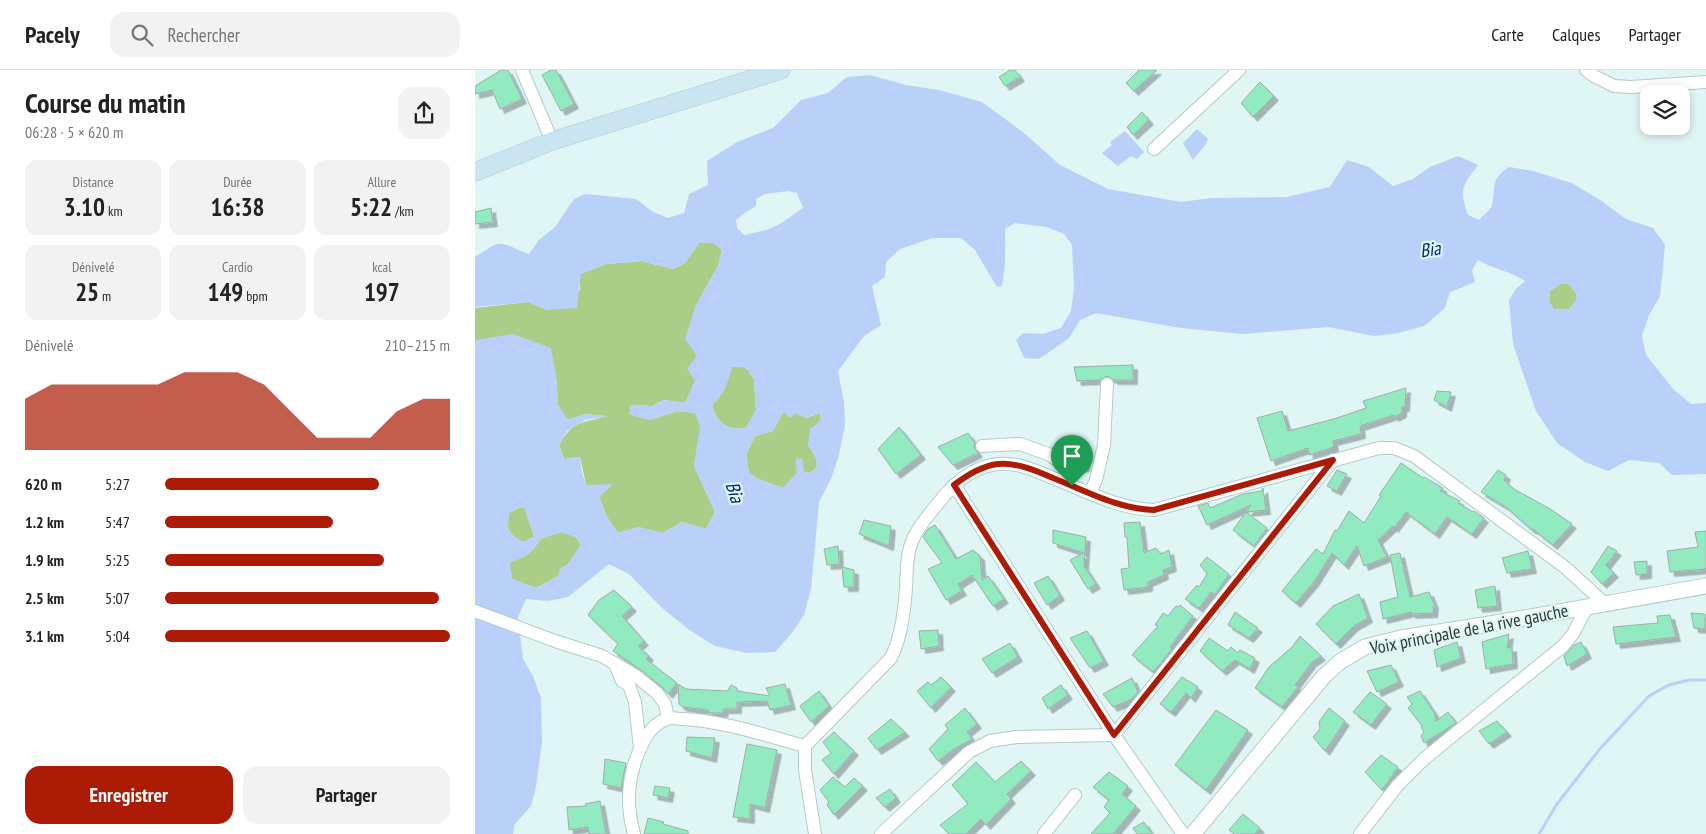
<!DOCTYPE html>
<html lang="fr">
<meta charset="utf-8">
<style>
body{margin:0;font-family:"PT Sans Narrow",sans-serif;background:#f2f2f2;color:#222;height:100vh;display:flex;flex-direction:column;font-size:19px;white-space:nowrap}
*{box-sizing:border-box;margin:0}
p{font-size:16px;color:#767676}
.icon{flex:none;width:28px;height:28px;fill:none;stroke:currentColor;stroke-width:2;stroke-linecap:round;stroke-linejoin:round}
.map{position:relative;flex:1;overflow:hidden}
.sheet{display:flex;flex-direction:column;background:#fff;width:475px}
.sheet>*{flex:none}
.buttons{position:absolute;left:1165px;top:15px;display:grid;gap:10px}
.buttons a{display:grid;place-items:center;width:50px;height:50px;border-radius:10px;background:#fff;box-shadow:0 2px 8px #0003;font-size:25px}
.pin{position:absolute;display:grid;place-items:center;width:42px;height:42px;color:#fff;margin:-51px -21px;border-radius:50% 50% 50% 0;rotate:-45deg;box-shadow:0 0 5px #0007}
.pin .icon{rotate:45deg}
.round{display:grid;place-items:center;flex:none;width:52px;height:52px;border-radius:15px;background:#f2f2f2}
.overview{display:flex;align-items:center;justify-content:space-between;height:85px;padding:0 25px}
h1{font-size:28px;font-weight:600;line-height:38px}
.stats{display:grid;grid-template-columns:repeat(3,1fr);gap:8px;height:85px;padding:5px 25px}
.stats div{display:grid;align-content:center;border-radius:12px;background:#f2f2f2;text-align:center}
.stats b{font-size:25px;font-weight:600}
.stats small{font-size:14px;font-weight:400}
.stats p{font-size:14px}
.chart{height:140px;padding:10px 25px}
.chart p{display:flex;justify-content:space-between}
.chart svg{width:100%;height:90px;margin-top:5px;fill:#ab1b06;opacity:.7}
.action{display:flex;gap:10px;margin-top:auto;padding:10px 25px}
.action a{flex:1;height:58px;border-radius:15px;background:#ab1b06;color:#fff;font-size:20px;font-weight:600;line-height:58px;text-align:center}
.action a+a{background:#f2f2f2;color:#222}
ul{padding:0 25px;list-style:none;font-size:16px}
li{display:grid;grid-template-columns:80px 60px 1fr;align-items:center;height:38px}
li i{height:12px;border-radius:6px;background:#ab1b06}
header{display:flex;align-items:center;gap:30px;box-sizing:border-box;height:70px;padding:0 25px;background:#fff;border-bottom:1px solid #e0e0e0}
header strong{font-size:24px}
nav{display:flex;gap:28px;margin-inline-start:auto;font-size:18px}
.search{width:350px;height:45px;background:#f2f2f2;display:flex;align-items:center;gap:12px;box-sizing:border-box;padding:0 18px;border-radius:15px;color:#767676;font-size:19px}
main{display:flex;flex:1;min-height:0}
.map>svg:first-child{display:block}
</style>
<header>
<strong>Pacely</strong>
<div class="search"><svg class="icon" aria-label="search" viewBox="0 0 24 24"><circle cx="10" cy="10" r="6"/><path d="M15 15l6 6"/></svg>Rechercher</div>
<nav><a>Carte</a><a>Calques</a><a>Partager</a></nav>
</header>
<main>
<section class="sheet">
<div class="overview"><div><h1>Course du matin</h1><p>06:28 · 5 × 620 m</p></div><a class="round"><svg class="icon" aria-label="share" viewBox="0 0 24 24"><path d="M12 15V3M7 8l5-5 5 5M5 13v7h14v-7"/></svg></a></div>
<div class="stats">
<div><p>Distance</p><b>3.10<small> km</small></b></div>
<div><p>Durée</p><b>16:38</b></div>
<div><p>Allure</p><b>5:22<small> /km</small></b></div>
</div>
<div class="stats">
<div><p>Dénivelé</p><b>25<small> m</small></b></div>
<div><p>Cardio</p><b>149<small> bpm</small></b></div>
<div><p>kcal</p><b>197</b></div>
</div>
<div class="chart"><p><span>Dénivelé</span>210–215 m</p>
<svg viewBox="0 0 160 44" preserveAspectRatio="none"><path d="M0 44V19L10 12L20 12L30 12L40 12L50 12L60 6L70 6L80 6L90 12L100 25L110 38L120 38L130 38L140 25L150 19L160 19V44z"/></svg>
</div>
<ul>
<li><b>620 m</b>5:27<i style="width:75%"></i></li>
<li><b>1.2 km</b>5:47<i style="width:59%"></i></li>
<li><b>1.9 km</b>5:25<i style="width:77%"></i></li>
<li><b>2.5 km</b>5:07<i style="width:96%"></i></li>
<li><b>3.1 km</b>5:04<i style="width:100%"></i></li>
</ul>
<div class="action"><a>Enregistrer</a><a>Partager</a></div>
</section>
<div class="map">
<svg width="1231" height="764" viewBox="0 0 1231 764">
<defs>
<filter id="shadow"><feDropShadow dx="4.5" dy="4.5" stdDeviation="0" flood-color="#0004"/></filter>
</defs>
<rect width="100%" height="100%" fill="#dff6f5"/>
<g fill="#aacd87">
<path d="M224,173H238L247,179L243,196L220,237L222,286L220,311L210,333L189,330L177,336L156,335L154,344L175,350L202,341L220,343L226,356L219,396L240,442L231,459L207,452L188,463L163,457L143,463L132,447L124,427L136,415H111L105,387L89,389L84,375C99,349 107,354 131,346L110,344L93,350L83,336L81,305L8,270H0V238L53,232L73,240L105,220V204L132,194L166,191L198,199L210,193Z"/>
<polygon points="1085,214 1093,214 1101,223 1102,229 1094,239 1079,239 1075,233 1075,221"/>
<path d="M257,297H268L273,300L279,309L281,340L271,358C252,361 242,353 237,335C249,324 252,313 257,297Z"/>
<polygon points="308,342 321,343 331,348 345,343 346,349 340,356 333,375 341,388 342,397 335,403 329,402 321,389 322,403 308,418 283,409 274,403 271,385 280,366 298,361"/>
<path d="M45,437L50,438C52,449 57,457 59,467L48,472C32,463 32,460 34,443Z"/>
<path d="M86,462L101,467L106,475L92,495L86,498L83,506L61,518L37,509L34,492C49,488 58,483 65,469Z"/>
</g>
<g fill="#b9d0f8" fill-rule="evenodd">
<path d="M395,5L431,15L464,20L507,32L549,63L585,95L633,119L706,132L736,128L811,127L855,117L872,90L894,97L918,116L938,109L955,97L983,86L1003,95C987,116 984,120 993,145L1004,150C1008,145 1016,140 1017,135C1022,114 1014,111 1034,97L1058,101L1097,113L1125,130L1151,149L1178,158L1190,175L1185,226L1174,245L1167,266L1171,285L1199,320L1216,334L1231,333V404L1197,405L1184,393L1154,390L1133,401L1110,392L1082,373L1061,341L1038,274L1034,230L1041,219L1050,211C1035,201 1018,199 1003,190L997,200L1000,212L975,222L970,238L949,256L923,263L899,266L853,257L768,264L706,258L621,243L605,250L594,268L564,289L549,288L541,270L548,263L568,264L586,258L596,241L599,218L597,175L589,164L572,157L540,153L530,159V194L527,216L522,217L500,180L486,168H457L425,179L411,192L410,207L397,216L406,255L389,266L363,301L369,332L370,355L364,385L356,409L344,432L336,519L329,545L316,564L300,582L272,583L240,576L213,559L186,537L154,504L134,494L93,527L73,531L51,529L43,547L48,589L58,606L66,628L67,672L61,717L56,736L39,755L38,764H0V270L38,264L76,278L81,305L83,335L93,349L110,344L134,346L110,350L92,361L84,375L89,389L105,387L106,398L111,415L137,414L124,428L132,447L143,463L163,457L188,463L207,452L231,459L240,442L219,396L225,356L220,343L202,341L175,350L154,344L156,335L177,336L189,330L210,333L220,311L212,298L222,286L210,269L220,237L243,196L247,180L238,173H224L210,193L198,199L166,191L132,194L106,204L102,238L73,240L53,232L0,237V186C8,184 14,176 22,174C33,172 43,182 54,184L64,170L80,157L99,129L110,124L161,129L178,142L193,148L209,143L214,124L233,115L232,91L262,72L298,58L326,30L353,23L372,7ZM313,121L322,123L328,138L305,154L291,160L269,165L262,158L261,150L268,144L281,136V129L290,124ZM1085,214H1093L1101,223L1102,229L1094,239H1079L1075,233V221ZM257,297H267L273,300L279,309L281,340L271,358C252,361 242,353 237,335C249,324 253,313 257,297ZM308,342L315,348L321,343L330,348L345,343L346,349L340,356L335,358L333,375L341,388L342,397L335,403L329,402L327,388L320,389L322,403L308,418L283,409L274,403L271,385L280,366L298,361ZM44,437L50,438C52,449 57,457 59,467L48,472C32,463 32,460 34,443ZM86,462L101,467L106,475L92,495L86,498L83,506L61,518L37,509L35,492C49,488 58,483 65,469Z"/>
<polygon points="722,59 733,69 731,74 718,90 708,73"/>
<polygon points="650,61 669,82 662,89 656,86 643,96 627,83 637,75 635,72"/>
</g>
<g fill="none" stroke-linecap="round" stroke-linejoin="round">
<polyline stroke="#b9d0f8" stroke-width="3" points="1064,764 1082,734 1124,680 1174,626 1194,615 1214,610 1231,610"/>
</g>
<g fill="#92eac1" stroke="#9dafa6" filter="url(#shadow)">
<polygon points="26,0 33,0 47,29 25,39 17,20 0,24 0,16"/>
<polygon points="76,0 81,0 99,34 86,41 67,5"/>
<polygon points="535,0 540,0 545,7 530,16 524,7"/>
<polygon points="664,0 682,0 659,21 651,13"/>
<polygon points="785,12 799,26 778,47 766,33"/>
<polygon points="667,42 674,50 658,65 652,57"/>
<polygon points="16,138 18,152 0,154 0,142"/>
<polygon points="658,295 658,310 639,310 632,306 625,310 602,311 599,297"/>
<polygon points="931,318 930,337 927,337 927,343 919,347 919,345 885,356 886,364 858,371 859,377 834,385 833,378 796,391 782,348 807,341 813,361 862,348 891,338 888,331"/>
<polygon points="962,321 976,322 972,337 959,330"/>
<polygon points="424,357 446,385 421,404 403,379"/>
<polygon points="493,363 500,373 499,377 503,383 478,395 463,377"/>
<polygon points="592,371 601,372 603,387 610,387 610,397 601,398 601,387 592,385"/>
<polygon points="926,393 948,408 949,407 968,418 965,421 985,431 983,433 998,442 999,441 1009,448 997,464 972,447 960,464 931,442 919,458 918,456 903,470 912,487 889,496 882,476 869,495 857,483 839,512 821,533 807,521 841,479 848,484 860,460 862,461 874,441 889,453 906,426 904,425"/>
<polygon points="862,400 872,404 862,421 852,416"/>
<polygon points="1023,400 1031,405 1029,410 1039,419 1077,440 1097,454 1078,475 1058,459 1057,460 1031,437 1006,422"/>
<polygon points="788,418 791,440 771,442 792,458 779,476 758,460 776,435 732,455 723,436 733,433 735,438 768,424 786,421"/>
<polygon points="389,450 416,456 414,476 384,464"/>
<polygon points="665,452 669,483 681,478 686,484 694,480 697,497 688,500 689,505 673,512 673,517 649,520 646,499 654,498 652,467 650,467 649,453"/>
<polygon points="460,455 481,489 498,480 505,486 507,510 513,506 529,529 518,536 497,505 483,514 487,521 471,530 453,499 467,493 448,467 453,459"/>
<polygon points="578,460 611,467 609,496 621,514 613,519 595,490 609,483 578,473"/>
<polygon points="1231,461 1231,499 1195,502 1192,481 1223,477 1220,462"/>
<polygon points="363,476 364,494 352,495 349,479"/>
<polygon points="1133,476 1142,481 1131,495 1139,503 1127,514 1116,502"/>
<polygon points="1053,481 1057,499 1032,503 1027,488"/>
<polygon points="925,483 935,527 954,522 959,534 958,543 936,544 936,542 908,549 905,532 923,527 915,485"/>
<polygon points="732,487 754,504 740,525 736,522 724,538 710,529 722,515 724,517 732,504 725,495"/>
<polygon points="1172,491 1172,504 1161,505 1159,492"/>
<polygon points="367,497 379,500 379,517 369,517"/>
<polygon points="573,506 585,526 572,535 559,513"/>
<polygon points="1020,516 1022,536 1003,538 1000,520"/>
<polygon points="139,520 157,537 147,546 169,571 163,576 174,586 171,589 202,613 193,624 187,617 166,600 138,581 143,574 113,545 124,530"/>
<polygon points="884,524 893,548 879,556 861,574 841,554 858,536"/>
<polygon points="705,535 718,546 695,577 697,579 678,602 657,585 683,556 680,555 688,543 693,546 701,536 704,537"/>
<polygon points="760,542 783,558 774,568 753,555"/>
<polygon points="1216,543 1230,544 1230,559 1219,558"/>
<polygon points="1195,545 1201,567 1141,574 1138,557 1183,553 1182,546"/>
<polygon points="463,560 464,576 446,579 444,561"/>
<polygon points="612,561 629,591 615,598 595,568"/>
<polygon points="1034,564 1032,578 1037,577 1038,594 1011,599 1007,572"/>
<polygon points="825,566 846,586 837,592 820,615 823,617 807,637 780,618 794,597 817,577"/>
<polygon points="734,568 753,581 756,577 763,583 765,580 780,588 775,599 760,590 747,601 725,581"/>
<polygon points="982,572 986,588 962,597 959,580"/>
<polygon points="1106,572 1112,584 1092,596 1089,586 1099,575"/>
<polygon points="535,573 543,587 517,603 507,589"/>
<polygon points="916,595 924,612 902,622 892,601"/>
<polygon points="466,607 476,617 456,638 442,621 453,612 456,615"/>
<polygon points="707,607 723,617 716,628 711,623 696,642 685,634"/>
<polygon points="657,608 663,622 657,629 638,637 628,624"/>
<polygon points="203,614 211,619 252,621 256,615 262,618 262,621 295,626 291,618 310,614 316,635 295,640 292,631 262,632 262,639 249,639 248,643 234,643 233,640 208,637 204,634"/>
<polygon points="586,615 593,625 573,639 567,628"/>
<polygon points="344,621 354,636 336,652 325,636"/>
<polygon points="945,621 960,644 961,651 973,642 981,653 949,673 946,666 949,662 946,657 947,656 933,638 937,634 932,627"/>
<polygon points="895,622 912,634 896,655 878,642"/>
<polygon points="490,638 502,654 492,662 497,669 479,679 463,691 454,679 473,659 470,655"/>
<polygon points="854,638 870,651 850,681 838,667 845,659 844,652"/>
<polygon points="741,640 773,660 731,720 700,695"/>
<polygon points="416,649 430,662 402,680 393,668"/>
<polygon points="1022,651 1032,662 1014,674 1004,661"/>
<polygon points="359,662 379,681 359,704 347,690 356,683 348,672"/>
<polygon points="212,667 240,668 237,688 211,681"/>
<polygon points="272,674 302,680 290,738 275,734 275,749 258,747"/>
<polygon points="906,685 923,697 907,720 890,702"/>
<polygon points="130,689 151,693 146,718 128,714"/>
<polygon points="546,691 556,701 532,724 536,729 511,755 506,749 491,764 474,764 465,755 493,734 477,715 501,692 520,712"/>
<polygon points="634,702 653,716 647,724 661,736 638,764 616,764 635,743 629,737 634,730 618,717"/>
<polygon points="358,707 370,717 379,708 388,716 359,745 352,735 354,732 345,720"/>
<polygon points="180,716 195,718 193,728 178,725"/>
<polygon points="415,719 421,728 410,737 401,728"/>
<polygon points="125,731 131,764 114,764 113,757 94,760 92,737 111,736 110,734"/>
<polygon points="768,744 785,758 780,764 759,764 754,760"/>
<polygon points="173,748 189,752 188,754 213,761 213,764 169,764"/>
<polygon points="669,752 677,764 662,764 658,758"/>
</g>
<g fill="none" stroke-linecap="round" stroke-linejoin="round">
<g stroke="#b4caca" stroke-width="14">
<g id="minor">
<polyline points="47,0 77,71"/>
<polyline points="1111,0 1119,6 1139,16 1156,17 1231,12"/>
<polyline points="679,79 764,0"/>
<polyline points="507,376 545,374 573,384 587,393 597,415"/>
<polyline points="479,415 639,665 708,764"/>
<polyline points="615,423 621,410 629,375 632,314"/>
<polyline points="0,541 80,571 127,586 161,606 182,623 190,634 193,648"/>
<polyline points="140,594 147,611 154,615 160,632 165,678"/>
<polyline points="330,676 330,700 340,764"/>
<path d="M159,764C152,739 152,714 161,689C167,673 174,655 192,649C196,647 203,649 207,649C249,651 289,665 330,676L416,588C427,565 429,542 431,518C432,502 431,484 438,469C445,453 458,440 469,426C483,410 501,396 523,394C542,392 562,401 578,408C611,421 643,439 679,440L904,378H919L939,386L1091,498L1130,534"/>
<polyline points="406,764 494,682 515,671 541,667 639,665 858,390"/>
<polyline points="569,764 600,725"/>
<polyline points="885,764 922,716 949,689 1088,576 1098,564 1112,537"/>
</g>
</g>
<g stroke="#b4caca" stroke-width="17">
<polyline id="tertiary" points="718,764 849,606 866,591 890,577 926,568 1015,554 1231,516"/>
</g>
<g stroke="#b4caca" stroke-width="19">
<polyline id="secondary" points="0,102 77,71 306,0"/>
</g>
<use href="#minor" stroke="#fff" stroke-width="12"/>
<use href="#tertiary" stroke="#fff" stroke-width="15"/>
<use href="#secondary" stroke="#c9e5f2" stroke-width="18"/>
</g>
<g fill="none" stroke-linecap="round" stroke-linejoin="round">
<g stroke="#fff" stroke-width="10">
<path id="route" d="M858,390L639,665L479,415C492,405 506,396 523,394C541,392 562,401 578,408C611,421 643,439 679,440Z"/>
</g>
<use href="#route" stroke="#ab1b06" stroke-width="6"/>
</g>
<g text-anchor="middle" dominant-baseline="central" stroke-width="4.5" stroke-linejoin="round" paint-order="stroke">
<g font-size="18" fill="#2e3737" stroke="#dff6f5">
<text transform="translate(994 559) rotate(-11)">Voix principale de la rive gauche</text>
</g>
<g font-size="19" font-style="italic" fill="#052871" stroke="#dff6f5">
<text transform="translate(955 179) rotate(-9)">Bia</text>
<text transform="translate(260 422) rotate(72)">Bia</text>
</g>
</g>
</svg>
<div class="buttons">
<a><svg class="icon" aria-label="layers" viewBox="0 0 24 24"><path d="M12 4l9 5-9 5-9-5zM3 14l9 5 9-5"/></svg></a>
</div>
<div class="pin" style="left:597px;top:416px;background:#1e9e55"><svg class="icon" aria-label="arrive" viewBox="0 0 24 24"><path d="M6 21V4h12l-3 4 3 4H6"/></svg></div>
</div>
</main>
